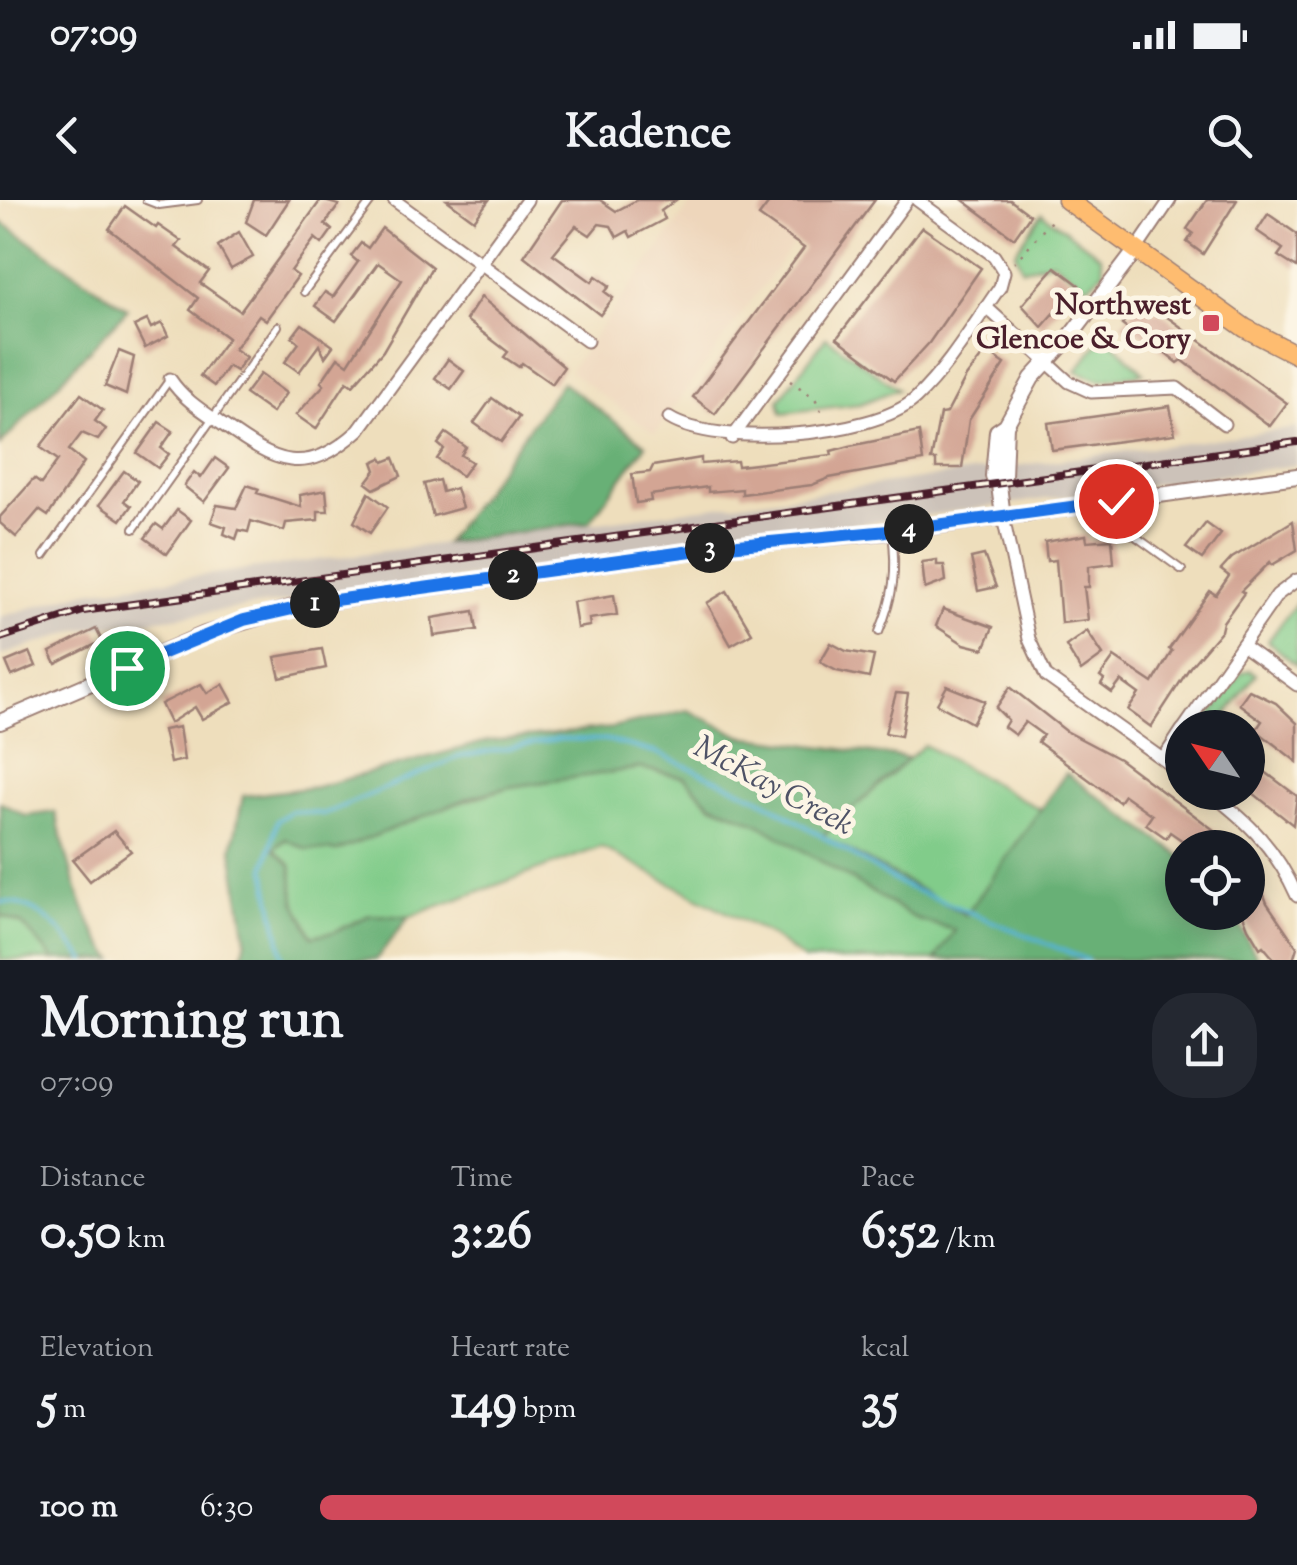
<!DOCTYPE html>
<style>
body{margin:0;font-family:"Sorts Mill Goudy",serif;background:#242831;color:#f1f3f6;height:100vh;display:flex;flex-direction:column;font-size:38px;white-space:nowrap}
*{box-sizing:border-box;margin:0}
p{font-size:32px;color:#9ea1a6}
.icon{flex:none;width:55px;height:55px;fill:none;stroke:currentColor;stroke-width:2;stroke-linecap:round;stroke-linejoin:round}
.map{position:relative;height:760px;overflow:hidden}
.side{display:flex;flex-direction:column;background:#171b24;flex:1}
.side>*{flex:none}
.needle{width:65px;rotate:305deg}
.fabs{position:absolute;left:1165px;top:510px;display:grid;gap:20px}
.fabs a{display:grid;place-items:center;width:100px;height:100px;border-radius:50%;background:#171b24;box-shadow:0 5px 25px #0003;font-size:50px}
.pin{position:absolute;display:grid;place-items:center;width:85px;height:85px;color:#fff;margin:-42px;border:5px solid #fff;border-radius:50%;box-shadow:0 2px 10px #0007}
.km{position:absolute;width:50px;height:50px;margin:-25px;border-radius:50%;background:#222;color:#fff;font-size:28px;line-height:50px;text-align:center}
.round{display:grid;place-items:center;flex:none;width:105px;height:105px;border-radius:40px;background:#242831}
.headline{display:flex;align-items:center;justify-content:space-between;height:170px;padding:0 40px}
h1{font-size:55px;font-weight:700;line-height:75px}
.stats{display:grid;grid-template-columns:repeat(3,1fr);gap:15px;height:170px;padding:10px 40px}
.stats div{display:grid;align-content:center}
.stats b{font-size:50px;font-weight:700}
.stats small{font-size:28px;font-weight:400}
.stats p{font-size:28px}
ul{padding:0 40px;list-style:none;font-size:32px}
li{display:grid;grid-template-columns:160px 120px 1fr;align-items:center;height:75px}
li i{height:25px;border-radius:12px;background:#d1495b}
.status{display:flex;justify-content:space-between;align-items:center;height:70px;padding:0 50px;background:#171b24;direction:ltr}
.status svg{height:28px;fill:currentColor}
header{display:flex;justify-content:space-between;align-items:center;height:130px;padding:0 40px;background:#171b24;font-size:45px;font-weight:700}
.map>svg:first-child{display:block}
</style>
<div class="status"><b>07:09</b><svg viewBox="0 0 49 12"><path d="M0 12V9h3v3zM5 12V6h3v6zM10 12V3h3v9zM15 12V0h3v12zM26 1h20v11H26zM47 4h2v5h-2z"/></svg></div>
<header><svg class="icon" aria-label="back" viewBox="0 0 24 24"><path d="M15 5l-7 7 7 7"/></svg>Kadence<svg class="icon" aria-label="search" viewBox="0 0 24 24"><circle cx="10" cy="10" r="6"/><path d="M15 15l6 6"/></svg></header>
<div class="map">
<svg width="1297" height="760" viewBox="0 0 1297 760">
<rect width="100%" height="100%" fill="#fcf5e5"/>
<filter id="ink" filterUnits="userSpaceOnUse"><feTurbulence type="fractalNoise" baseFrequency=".01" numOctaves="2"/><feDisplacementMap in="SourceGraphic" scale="20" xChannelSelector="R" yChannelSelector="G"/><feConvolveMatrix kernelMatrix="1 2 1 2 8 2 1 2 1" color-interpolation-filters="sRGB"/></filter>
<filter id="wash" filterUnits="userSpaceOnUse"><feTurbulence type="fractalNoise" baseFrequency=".0048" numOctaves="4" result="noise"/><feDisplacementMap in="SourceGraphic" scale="40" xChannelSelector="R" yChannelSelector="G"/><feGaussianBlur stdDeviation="2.25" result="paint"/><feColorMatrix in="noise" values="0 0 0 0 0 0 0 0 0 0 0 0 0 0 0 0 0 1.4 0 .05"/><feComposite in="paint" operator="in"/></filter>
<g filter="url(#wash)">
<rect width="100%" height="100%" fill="#eedebc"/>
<polygon fill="#eed6bb" points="694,0 825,0 655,234 569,171"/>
<polygon fill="#ccc2b9" points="1297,228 1297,265 79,430 0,456 0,417 87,391"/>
<g fill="#81cc8a" stroke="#66765a" stroke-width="2.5">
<polygon points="1042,13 1101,56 1104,71 1088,86 1052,61 1022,69 1015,52"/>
<polygon points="1105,134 1144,173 1100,180 1076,171"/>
<polygon points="826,137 898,189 860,204 782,213 779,200"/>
<polygon points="1297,402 1297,466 1268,441"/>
<polygon points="1250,470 1256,474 1218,527 1202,527 1242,472"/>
<polygon points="924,545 1041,610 967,715 822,636"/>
<polygon points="640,568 684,577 710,604 758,623 918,720 956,730 935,760 804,760 768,734 601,647 409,717 370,715 334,732 312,736 295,701 291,665 274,649 286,639 306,649 377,635 418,616 509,587"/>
<polygon points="0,715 22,724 54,760 0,760"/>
</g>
<g fill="#68b076" stroke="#596850" stroke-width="2.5">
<polygon points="0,21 128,109 0,245"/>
<polygon points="562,182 646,245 589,322 445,343"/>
<polygon points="688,510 741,536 909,558 823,636 966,715 1066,573 1182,657 1182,712 1232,713 1259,760 935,760 955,730 918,720 758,623 710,603 684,577 640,568 509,587 469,598 337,651 306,649 285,639 274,649 291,665 295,701 312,736 334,732 370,715 409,717 376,760 241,760 246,739 232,649 243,596 316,587 488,541 612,528"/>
<path d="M0,602L26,616L55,612C69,661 80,721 115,760H54L22,724L0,715Z"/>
</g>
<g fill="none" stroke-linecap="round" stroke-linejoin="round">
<g stroke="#55b2d3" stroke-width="4">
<path d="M0,702C38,701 63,732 85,760"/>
<polyline points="284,760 265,669 277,621 291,611 324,614 459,557 557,539 607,540 657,553 761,599 900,684 1087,760"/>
</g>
</g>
<g id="blocks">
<g fill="#d3a594">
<polygon points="254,0 289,0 266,35 246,22"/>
<polygon points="321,0 339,5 325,24 332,30 322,44 315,38 291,71 298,76 266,120 259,115 234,149 246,157 236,171 228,166 214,186 200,176 228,138 190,110 198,98 109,29 125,6 156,28 158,25 181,41 176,47 209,71 200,83 240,111"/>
<polygon points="447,0 489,0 474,20"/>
<polygon points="562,0 600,0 616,11 637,0 676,0 661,11 665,19 631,37 628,31 617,37 611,26 599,24 590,35 576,26 553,54 592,82 596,76 610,86 605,92 613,98 600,115 524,56"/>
<polygon points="771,0 875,0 715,214 693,197 804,48 759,16"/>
<polygon points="963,0 1010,0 1030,15 1014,38"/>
<polygon points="1207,0 1237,0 1203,54 1187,42 1193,33 1187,29"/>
<polygon points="1268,14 1297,34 1297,68 1278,56 1283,49 1257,31"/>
<polygon points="922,27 981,68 929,143 894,181 837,138"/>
<polygon points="382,28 432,67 383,151 353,185 347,181 316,229 296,215 324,185 321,182 338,157 348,164 402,80 378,63 336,121 315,106 325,92 333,97 358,62 351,56 361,43 368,48"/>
<polygon points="239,32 253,57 231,69 218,46"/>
<polygon points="1055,67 1079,85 1042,127 1022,105"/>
<polygon points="481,97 564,167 552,184 522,163 519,167 504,157 508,152 466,120"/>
<polygon points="1138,102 1153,113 1156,109 1287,203 1270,226 1182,160 1178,163 1137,130 1134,134 1122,125"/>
<polygon points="147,120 151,128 162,123 168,136 145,148 134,126"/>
<polygon points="302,124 333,146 325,157 319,145 299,172 285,162 299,143 292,137"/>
<polygon points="119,151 134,157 126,195 105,186"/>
<polygon points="986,151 1005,164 969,220 962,268 936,268 936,260 931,260 940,214 947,213 966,177"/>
<polygon points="448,159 464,171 451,189 435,178"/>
<polygon points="260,174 286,193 272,213 245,194"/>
<polygon points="81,194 103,210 95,221 106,229 98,240 82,233 69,250 84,262 48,316 39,310 16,337 0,323 0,317 34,279 41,284 58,260 40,247"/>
<polygon points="492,198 519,217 501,242 474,223"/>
<polygon points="1170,206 1175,234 1052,250 1048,223"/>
<polygon points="159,222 173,231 161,248 169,254 158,268 137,253"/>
<polygon points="919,232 923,261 829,278 812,285 742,294 742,289 708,292 708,287 650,295 651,301 636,303 632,274 650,272 653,266 701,258 701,264 737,261 738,266 832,255 831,251 850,246"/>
<polygon points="446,233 466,247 461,255 472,262 462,276 437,259 444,249 438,244"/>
<polygon points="215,258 229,268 204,302 184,286 194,272 201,278"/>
<polygon points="382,258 384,262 394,258 401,276 374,289 366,283 376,270 373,262"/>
<polygon points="124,271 138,281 124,301 131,306 121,320 99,305"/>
<polygon points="439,280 442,292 456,288 462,308 433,316 424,284"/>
<polygon points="247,285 259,289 257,293 301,307 300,295 326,290 328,311 318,311 318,320 286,323 284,331 251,321 248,332 239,330 236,339 224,334 226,327 211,322 217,305 236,308"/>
<polygon points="369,293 388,307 370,333 354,322"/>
<polygon points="177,310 191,320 167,354 145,338 156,324 163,329"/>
<polygon points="1293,321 1297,350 1272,365 1270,362 1241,391 1244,393 1223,422 1221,431 1190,467 1151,527 1128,510 1139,494 1121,481 1112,493 1101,485 1104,480 1100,477 1114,457 1153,483 1172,451 1169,449 1210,391 1216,395 1229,376 1221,370 1232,358"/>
<polygon points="1206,323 1221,334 1202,359 1186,348"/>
<polygon points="1086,335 1087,341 1112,339 1114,363 1089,366 1089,387 1084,387 1088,420 1061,423 1056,360 1047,361 1045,342"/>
<polygon points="984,355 996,387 978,391 971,358"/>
<polygon points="937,360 937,365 944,365 946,381 925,389 922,362"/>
<polygon points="727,391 752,433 731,445 707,403"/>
<polygon points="614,395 617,415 589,419 590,426 577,428 573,402"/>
<polygon points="943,409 993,427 984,449 964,444 936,426"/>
<polygon points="474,411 477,430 434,436 432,418"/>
<polygon points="96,429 102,441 56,464 50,452"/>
<polygon points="1087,431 1103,455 1081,471 1066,446"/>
<polygon points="831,443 846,451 874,456 869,478 837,471 820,462"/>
<polygon points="322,449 326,468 280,478 275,457"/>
<polygon points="30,452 36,466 12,476 6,462"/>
<polygon points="201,484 207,493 223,484 233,502 202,519 195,507 170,523 161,504"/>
<polygon points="947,486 985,501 972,523 937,504"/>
<polygon points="1010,487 1066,531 1119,559 1238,648 1193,648 1170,632 1166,638 1146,624 1152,615 1124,595 1119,602 1099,587 1038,542 1043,535 1025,522 1015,535 1004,527 1008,520 996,508"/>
<polygon points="1249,490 1276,503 1297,523 1297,562 1256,530 1262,521 1239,504"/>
<polygon points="896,493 908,494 901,536 885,533"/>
<polygon points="179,527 184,560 170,563 163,530"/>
<polygon points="1248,559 1297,596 1293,625 1248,589"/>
<polygon points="114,631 131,651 90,681 73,660"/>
<polygon points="1248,654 1267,703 1297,747 1293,760 1275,760 1263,746 1260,748 1248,728 1242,712 1248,712"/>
</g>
</g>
</g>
<g filter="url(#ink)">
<use href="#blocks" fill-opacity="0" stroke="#9c7e74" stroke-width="2.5"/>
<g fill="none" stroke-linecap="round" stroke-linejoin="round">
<g stroke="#9c7e74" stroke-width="10">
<g id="service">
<polyline points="146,0 159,5 198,0"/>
<polyline points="304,92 372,0"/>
<polyline points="1116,302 1131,333 1182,370"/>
<polyline points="134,329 278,126"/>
<polyline points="44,356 170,179"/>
<path d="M879,432C894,396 897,371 892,333"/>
</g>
</g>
<g stroke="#9c7e74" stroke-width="15">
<g id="minor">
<polyline points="394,0 587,141"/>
<polyline points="1136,50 1170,0"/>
<polyline points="986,107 1069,182 1091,192 1177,188 1224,224"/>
<path d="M170,179C184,200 203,211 223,225C276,263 305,279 359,230L527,0"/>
<path d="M669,218C716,248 872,237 915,199C948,168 974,124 1000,87L1004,72L994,56L917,0"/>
<polyline points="732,238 907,0"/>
<polyline points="1003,317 1029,439 1046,476 1182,573"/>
<polyline points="1242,445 1297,485"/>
<polyline points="1184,528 1277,395 1297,380"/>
<polyline points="1163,559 1182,530"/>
<path d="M1209,592C1250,623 1276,649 1297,696"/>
</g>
</g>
<g stroke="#9c7e74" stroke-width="18">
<g id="tertiary">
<polyline points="999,285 1004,276 1006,225"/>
<polyline points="1003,317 999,285 993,276 997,231 1006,225 1032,178 1069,138 1136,50"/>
<polyline points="0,522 205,434 296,406 728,346 899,331 1297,276"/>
</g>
</g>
<g stroke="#9c7e74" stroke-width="21">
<polyline id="primary" points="1067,0 1245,128 1297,155"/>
</g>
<g stroke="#9c7e74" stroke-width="2.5" stroke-dasharray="2.5 8" stroke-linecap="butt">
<polyline points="1014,63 1051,21"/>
<polyline points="790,181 815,198 822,213"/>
</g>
<use href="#service" stroke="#fff" stroke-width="6"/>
<use href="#minor" stroke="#fff" stroke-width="11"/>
<use href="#tertiary" stroke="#fff" stroke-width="14"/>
<use href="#primary" stroke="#febc70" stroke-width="18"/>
<g stroke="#4a1f2b" stroke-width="8">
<polyline id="rail" points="0,438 83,411 1297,242"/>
</g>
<use href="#rail" stroke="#fcf5e5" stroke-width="4" stroke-dasharray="11" stroke-linecap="butt"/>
</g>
</g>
<g fill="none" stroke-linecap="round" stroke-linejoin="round" filter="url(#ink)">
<g stroke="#fff" stroke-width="20">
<polyline id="route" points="127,468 244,420 328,401 728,346 899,330 1116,301"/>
</g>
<use href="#route" stroke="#1a73e8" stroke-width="12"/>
</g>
<rect fill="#d1495b" stroke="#fcf5e5" stroke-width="4" x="1201" y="113" width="20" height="20" rx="5"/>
<g text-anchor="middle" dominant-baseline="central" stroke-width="10" stroke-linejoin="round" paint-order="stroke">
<g font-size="30" font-weight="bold" fill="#4a1f2b" stroke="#fcf5e5" text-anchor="end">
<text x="1191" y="106">Northwest<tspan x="1191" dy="34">Glencoe &amp; Cory</tspan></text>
</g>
<g font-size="32" font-style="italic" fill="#4e5266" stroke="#fcf5e5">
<text transform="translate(773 587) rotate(28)">McKay Creek</text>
</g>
</g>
</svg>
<div class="fabs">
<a><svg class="needle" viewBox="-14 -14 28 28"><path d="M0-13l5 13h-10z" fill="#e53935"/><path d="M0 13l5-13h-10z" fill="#9ea1a6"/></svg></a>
<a><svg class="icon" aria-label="locate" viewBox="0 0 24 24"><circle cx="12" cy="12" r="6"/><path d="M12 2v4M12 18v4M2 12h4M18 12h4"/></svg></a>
</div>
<div class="pin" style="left:127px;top:468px;background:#1e9e55"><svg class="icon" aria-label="arrive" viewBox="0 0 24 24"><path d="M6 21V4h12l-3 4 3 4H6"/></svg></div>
<div class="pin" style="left:1116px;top:301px;background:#d93025"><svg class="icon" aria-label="check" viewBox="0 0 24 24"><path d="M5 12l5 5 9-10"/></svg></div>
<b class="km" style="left:315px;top:403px">1</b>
<b class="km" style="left:513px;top:375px">2</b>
<b class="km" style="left:710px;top:348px">3</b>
<b class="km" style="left:909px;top:329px">4</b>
</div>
<section class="side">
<div class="headline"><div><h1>Morning run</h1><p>07:09</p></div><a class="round"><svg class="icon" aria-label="share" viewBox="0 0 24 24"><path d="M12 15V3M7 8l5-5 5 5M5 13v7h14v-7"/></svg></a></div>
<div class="stats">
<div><p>Distance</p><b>0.50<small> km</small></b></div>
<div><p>Time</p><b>3:26</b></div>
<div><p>Pace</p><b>6:52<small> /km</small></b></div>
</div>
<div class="stats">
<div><p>Elevation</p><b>5<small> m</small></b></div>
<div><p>Heart rate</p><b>149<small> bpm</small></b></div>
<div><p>kcal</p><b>35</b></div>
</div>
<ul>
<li><b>100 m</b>6:30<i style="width:100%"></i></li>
</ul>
</section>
